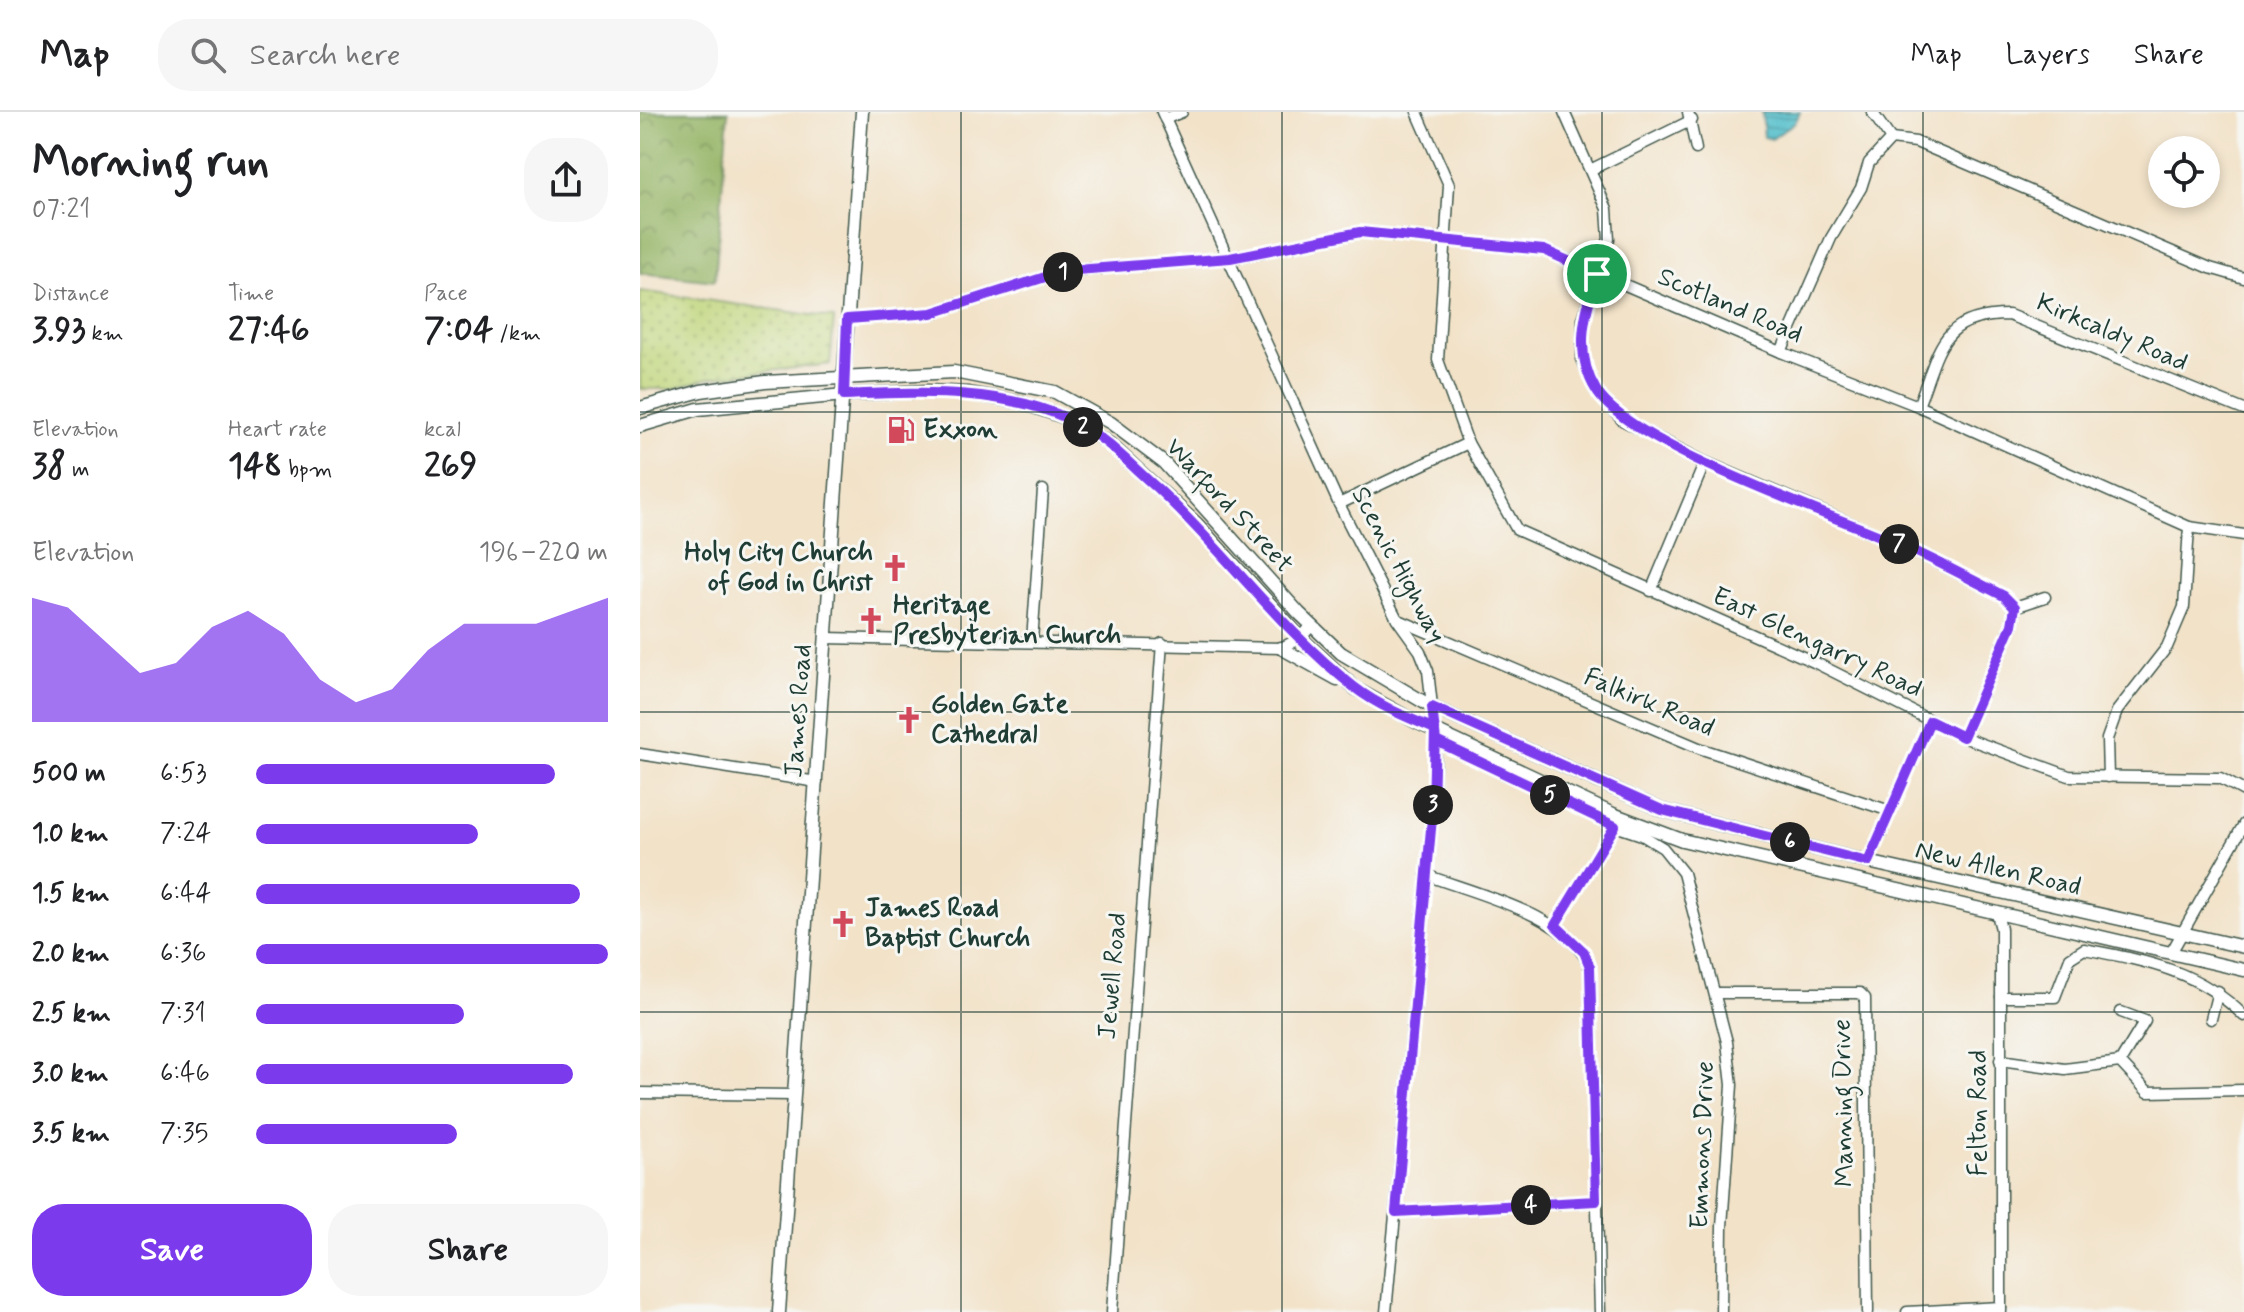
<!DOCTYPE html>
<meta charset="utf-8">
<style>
body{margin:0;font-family:Mynerve,sans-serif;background:#f6f6f6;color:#202124;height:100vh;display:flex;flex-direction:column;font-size:30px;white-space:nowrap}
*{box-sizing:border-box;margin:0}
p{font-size:26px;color:#757577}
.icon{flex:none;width:44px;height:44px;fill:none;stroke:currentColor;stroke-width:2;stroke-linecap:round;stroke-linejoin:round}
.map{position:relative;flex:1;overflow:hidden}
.side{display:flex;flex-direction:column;background:#fff;width:640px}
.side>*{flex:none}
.tools{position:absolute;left:1508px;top:24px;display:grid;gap:16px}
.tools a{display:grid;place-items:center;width:72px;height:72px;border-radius:50%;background:#fff;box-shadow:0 4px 12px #0003;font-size:40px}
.pin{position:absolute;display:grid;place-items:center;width:68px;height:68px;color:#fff;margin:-34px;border:4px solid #fff;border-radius:50%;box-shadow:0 2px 8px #0007}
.km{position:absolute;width:40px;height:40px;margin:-20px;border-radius:50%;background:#222;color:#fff;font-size:22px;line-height:40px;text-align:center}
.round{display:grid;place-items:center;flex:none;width:84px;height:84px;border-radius:32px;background:#f6f6f6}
.head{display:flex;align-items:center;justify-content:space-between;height:136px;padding:0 32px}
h1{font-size:44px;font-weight:700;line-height:60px}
.stats{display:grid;grid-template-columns:repeat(3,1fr);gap:12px;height:136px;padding:8px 32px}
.stats div{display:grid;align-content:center}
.stats b{font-size:34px;font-weight:700}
.stats small{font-size:22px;font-weight:400}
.stats p{font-size:22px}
.chart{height:224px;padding:16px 32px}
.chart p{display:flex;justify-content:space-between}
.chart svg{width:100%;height:144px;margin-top:8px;fill:#7c3aed;opacity:.7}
.button{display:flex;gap:16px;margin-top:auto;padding:16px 32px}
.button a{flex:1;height:92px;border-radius:32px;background:#7c3aed;color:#fff;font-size:32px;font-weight:700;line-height:92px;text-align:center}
.button a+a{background:#f6f6f6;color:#202124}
ul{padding:0 32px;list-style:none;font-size:26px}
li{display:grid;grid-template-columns:128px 96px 1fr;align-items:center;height:60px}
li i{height:20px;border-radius:10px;background:#7c3aed}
header{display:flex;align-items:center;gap:48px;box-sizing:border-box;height:112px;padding:0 40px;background:#fff;border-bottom:2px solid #e0e0e0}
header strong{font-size:38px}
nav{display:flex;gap:44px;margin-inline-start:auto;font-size:28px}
.search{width:560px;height:72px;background:#f6f6f6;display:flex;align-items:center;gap:20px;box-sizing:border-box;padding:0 28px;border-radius:32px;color:#757577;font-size:30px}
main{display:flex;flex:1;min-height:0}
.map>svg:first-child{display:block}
</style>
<header>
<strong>Map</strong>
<div class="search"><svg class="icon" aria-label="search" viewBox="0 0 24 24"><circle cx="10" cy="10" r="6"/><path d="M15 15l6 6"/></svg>Search here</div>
<nav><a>Map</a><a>Layers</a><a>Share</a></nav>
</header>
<main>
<section class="side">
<div class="head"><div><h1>Morning run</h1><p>07:21</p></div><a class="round"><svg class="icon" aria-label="share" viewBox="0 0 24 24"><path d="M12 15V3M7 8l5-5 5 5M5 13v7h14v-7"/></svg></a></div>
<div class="stats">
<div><p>Distance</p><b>3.93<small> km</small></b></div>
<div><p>Time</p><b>27:46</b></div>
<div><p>Pace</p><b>7:04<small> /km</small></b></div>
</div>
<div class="stats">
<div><p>Elevation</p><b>38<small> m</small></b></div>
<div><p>Heart rate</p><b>148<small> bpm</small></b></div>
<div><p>kcal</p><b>269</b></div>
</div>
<div class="chart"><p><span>Elevation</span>196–220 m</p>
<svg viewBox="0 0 160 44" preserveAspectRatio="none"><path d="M0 44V6L10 9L20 19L30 29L40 26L50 15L60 10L70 17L80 31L90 38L100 34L110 22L120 14L130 14L140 14L150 10L160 6V44z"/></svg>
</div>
<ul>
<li><b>500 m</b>6:53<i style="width:85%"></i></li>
<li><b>1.0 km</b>7:24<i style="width:63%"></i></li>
<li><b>1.5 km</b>6:44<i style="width:92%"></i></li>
<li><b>2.0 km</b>6:36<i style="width:100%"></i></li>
<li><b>2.5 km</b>7:31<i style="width:59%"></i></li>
<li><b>3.0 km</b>6:46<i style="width:90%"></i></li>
<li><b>3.5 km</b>7:35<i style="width:57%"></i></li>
</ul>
<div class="button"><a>Save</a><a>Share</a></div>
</section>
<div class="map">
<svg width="1604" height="1200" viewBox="0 0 1604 1200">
<defs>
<pattern id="green-dots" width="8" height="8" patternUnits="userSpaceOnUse" patternTransform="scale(2)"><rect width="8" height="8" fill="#bfd579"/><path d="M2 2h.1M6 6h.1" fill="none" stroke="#9bae64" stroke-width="1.8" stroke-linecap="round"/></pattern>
<pattern id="forest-crowns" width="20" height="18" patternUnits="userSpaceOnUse" patternTransform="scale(2)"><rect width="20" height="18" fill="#97b669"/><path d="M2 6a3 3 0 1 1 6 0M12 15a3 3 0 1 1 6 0" fill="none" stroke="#7b9557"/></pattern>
<pattern id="water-rules" width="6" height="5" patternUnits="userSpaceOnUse" patternTransform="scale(2)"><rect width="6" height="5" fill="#51becb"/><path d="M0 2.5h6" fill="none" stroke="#439ca6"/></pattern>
</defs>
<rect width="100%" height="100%" fill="#f6f6f2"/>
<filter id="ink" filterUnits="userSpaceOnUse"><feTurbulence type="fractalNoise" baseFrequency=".0125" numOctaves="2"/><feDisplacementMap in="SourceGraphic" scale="16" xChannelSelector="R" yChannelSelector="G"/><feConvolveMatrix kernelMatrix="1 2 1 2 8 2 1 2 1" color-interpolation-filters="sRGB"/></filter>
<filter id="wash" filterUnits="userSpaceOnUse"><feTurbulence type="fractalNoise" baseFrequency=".006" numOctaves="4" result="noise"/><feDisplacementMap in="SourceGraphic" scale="32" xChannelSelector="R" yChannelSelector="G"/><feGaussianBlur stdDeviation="1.8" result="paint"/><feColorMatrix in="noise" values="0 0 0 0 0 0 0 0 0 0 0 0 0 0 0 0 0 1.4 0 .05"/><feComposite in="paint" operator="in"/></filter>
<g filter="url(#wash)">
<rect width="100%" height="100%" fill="#f2e2c8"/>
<polygon fill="url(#green-dots)" stroke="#6f8956" stroke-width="2" points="0,179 194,206 190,252 68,266 33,277 0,277"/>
<polygon fill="url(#forest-crowns)" stroke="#5b7a4e" stroke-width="2" points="0,0 88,0 75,169 0,161"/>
<polygon fill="url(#water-rules)" stroke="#387e80" stroke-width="2" points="1122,0 1160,0 1156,9 1132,27 1124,25"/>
</g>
<g filter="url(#ink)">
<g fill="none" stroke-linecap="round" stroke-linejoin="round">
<g stroke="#3f564a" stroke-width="13">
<g id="minor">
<polyline points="522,0 699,392 757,507 780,539 788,559 796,629 793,695 746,1200"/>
<polyline points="777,0 809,73 798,248 828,331 877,418 1174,550 1323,625 1429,664 1580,666 1604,679"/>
<polyline points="924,0 967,97 969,127 943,207 942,247 956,279 982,308 1065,350 1264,434 1364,484 1375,495"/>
<polyline points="1048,0 1056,37"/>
<polyline points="1232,0 1251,27"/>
<polyline points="525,7 542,0"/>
<polyline points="1251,27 1276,30 1570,156 1604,166"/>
<polyline points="950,58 1052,8"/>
<polyline points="207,207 292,201 424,159 590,146 720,120 904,138 1141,240 1278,294 1549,415 1604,423"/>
<polyline points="1141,240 1191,126 1221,76 1229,51 1251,27"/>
<path d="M1278,294C1300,238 1299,203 1369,203L1604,298"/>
<polyline points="699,392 828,331"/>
<polyline points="1011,479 1065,350"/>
<polyline points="759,508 1059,636 1250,699"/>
<polyline points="186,526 641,536 661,526 671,514"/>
<polyline points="392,529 403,378"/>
<polyline points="1323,625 1372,513 1375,495 1405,485"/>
<polyline points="796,629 975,714 1002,723 1023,736 1043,761 1087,930 1092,973 1082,1114 1081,1200"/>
<polyline points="0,642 177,670"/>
<polyline points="1468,665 1467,627 1477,599 1527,535 1544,495 1549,415"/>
<polyline points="1228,750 1290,609"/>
<path d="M786,763C836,782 930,803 950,855L960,1200"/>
<polyline points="1357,802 1361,817 1361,1200"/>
<polyline points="915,813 975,714"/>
<polyline points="1532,839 1604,712"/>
<polyline points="1075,881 1220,881 1225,886 1228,1200"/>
<path d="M1361,885H1415L1430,846L1444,837C1506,849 1558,858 1604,904"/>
<polyline points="1571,907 1578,879"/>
<polyline points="1360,948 1425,957 1480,950"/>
<polyline points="1480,950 1508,980 1604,978"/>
<polyline points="1480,950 1505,909 1481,900"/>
<polyline points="0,981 153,983"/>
<polyline points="756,1100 956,1089"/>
<polyline points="472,1200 522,531"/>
<polyline points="1267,1200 1361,1195"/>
</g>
</g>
<g stroke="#3f564a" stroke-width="15">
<g id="major">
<polyline points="0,296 61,279 125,270 314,260 415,280 471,311 524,351 659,501 701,541 792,595 1022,698 1228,750 1604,835"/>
<polyline points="0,314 58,297 204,283 288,279 327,281 379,290 432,308 470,332 557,412 661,526 716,577 776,610 973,702 1042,728 1604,858"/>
<polyline points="641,536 697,567"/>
<polyline points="139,1200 222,0"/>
</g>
</g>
<use href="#minor" stroke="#fff" stroke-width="10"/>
<use href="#major" stroke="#fff" stroke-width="12"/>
</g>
</g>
<g fill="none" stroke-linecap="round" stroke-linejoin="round" filter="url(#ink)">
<g stroke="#fff" stroke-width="16">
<path id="route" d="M957,162L904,138L720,120L590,146L424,159L292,201L207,207L204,283C281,280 359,275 431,308C465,324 489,352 517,376C585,439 641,518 714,575C737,593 768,606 795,617L793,695L756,1100L956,1089L950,855L944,840L915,813L975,714L796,629L792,595L1022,698L1228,750L1290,609L1323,625L1372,513L1375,495L1364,484C1330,467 1296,448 1261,433C1194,403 989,334 956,278C933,240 945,201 957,162"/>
</g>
<use href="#route" stroke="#7c3aed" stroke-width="10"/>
</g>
<path fill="none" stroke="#1f3d34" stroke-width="2" stroke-opacity="0.55" d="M321,0V1200M642,0V1200M962,0V1200M1283,0V1200M0,300H1604M0,600H1604M0,900H1604"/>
<defs>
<g id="fuel-bare" transform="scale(2.16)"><path d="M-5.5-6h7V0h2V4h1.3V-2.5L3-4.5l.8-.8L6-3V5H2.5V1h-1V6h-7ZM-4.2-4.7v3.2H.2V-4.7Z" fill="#d1495b" stroke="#f6f6f2" stroke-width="2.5" paint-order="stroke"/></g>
<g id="church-bare" transform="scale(2.16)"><path d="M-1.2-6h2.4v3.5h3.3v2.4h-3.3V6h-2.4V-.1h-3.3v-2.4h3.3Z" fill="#d1495b" stroke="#f6f6f2" stroke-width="2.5" paint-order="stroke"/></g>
</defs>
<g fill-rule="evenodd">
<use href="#fuel-bare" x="261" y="318"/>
<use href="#church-bare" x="255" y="456"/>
<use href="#church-bare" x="231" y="509"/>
<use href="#church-bare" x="269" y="608"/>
<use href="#church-bare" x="203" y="812"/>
</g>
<g text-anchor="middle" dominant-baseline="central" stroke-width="6" stroke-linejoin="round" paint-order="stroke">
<g font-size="26" fill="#1f3d34" stroke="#f6f6f2">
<text transform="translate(1090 194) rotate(23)">Scotland Road</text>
<text transform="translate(1472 221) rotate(23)">Kirkcaldy Road</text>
<text transform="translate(589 394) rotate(47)">Warford Street</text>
<text transform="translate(758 453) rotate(62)">Scenic Highway</text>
<text transform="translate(1177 531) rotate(25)">East Glengarry Road</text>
<text transform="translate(1009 591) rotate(23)">Falkirk Road</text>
<text transform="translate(159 599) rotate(-86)">James Road</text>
<text transform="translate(1358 757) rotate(13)">New Allen Road</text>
<text transform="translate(473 864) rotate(-85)">Jewell Road</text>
<text transform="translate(1204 991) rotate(-91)">Manning Drive</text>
<text transform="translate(1339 1001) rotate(-90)">Felton Road</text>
<text transform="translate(1063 1033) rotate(-88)">Emmons Drive</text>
</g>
<g font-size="26" font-weight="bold" fill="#1f3d34" stroke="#f6f6f2" text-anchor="start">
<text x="283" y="318">Exxon</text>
<text x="233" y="441" text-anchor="end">Holy City Church<tspan x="233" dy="30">of God in Christ</tspan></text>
<text x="253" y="494">Heritage<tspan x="253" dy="30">Presbyterian Church</tspan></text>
<text x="291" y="593">Golden Gate<tspan x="291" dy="30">Cathedral</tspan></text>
<text x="225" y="797">James Road<tspan x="225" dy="30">Baptist Church</tspan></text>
</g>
</g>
</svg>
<div class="tools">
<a><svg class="icon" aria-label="locate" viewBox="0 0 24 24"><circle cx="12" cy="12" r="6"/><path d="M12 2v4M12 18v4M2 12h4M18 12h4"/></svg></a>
</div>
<div class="pin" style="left:957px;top:162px;background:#1e9e55"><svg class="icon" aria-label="arrive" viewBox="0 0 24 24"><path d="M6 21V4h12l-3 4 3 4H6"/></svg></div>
<b class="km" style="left:423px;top:160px">1</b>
<b class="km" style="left:443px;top:315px">2</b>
<b class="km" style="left:793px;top:693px">3</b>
<b class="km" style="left:891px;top:1093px">4</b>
<b class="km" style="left:910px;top:683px">5</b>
<b class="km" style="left:1150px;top:730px">6</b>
<b class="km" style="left:1259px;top:432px">7</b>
</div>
</main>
